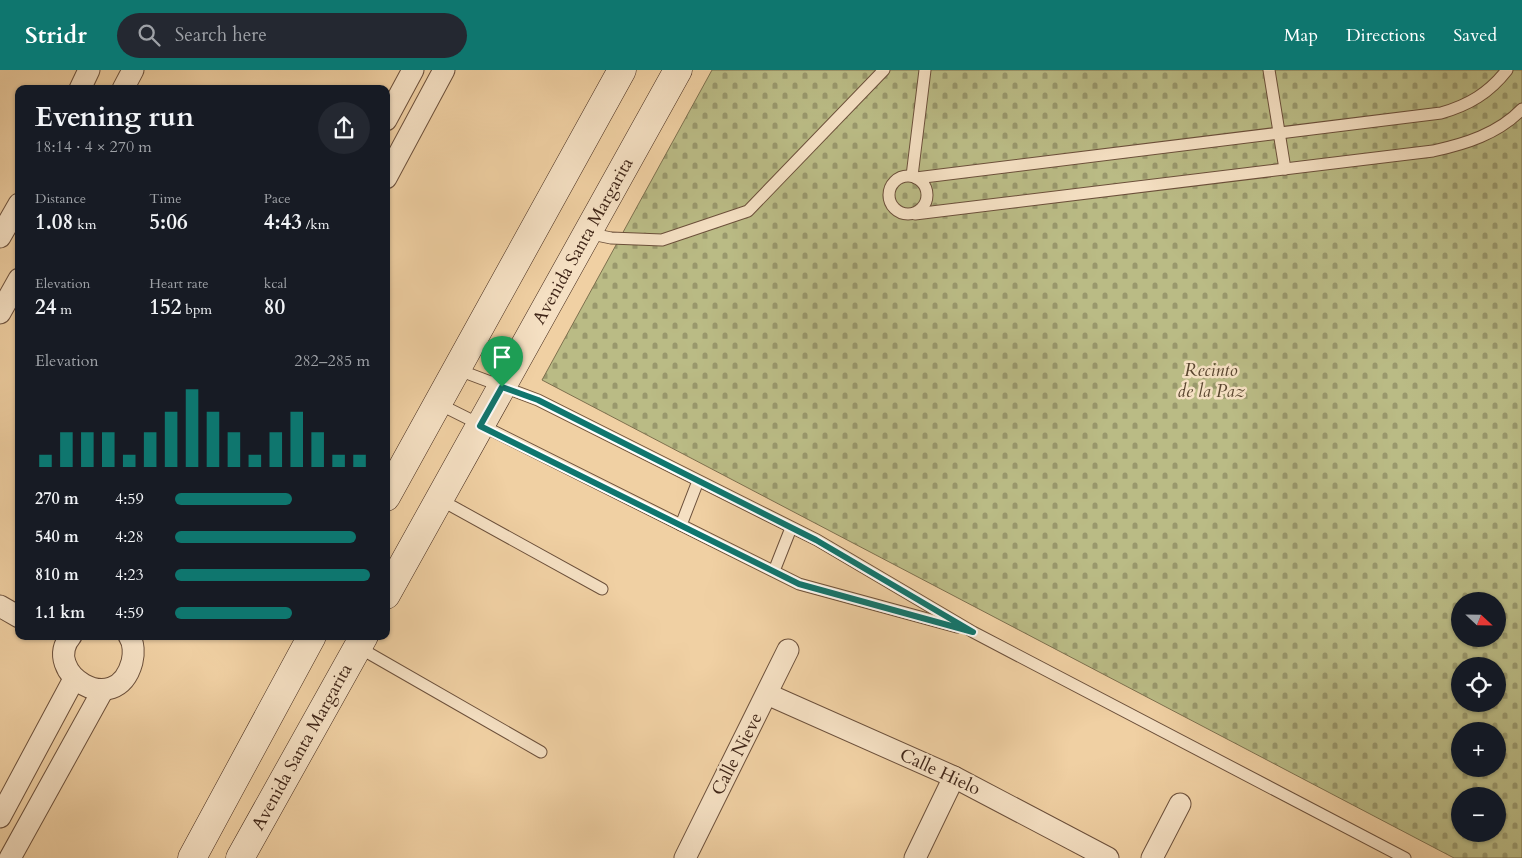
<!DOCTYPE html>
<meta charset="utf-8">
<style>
body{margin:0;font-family:Cardo,serif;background:#242831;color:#f1f3f6;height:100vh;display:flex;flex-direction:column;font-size:19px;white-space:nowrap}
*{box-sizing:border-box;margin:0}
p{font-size:16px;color:#9ea1a6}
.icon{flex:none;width:28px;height:28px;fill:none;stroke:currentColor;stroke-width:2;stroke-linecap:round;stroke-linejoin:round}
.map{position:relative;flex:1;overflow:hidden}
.details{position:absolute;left:15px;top:15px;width:375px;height:555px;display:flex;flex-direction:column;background:#171b24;border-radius:10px;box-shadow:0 1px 4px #0004}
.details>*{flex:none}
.needle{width:32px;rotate:112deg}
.fabs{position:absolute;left:1451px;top:522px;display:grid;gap:10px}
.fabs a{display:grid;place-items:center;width:55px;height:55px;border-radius:50%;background:#171b24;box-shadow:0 1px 4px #0004;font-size:25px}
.pin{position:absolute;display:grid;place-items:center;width:42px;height:42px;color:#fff;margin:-51px -21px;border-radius:50% 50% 50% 0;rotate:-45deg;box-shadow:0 0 5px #0007}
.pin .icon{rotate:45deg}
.round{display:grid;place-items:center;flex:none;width:52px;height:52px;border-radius:26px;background:#242831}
.head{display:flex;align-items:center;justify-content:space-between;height:85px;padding:0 20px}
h1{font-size:28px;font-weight:700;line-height:38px}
.metrics{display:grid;grid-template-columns:repeat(3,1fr);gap:8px;height:85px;padding:5px 20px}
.metrics div{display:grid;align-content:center}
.metrics b{font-size:21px;font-weight:700}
.metrics small{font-size:14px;font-weight:400}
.metrics p{font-size:14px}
.chart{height:140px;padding:10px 20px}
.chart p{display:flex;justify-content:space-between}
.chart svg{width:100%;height:90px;margin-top:5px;stroke:#0f766e;stroke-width:6}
ul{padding:0 20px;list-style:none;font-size:16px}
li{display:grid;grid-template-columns:80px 60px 1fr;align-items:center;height:38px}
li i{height:12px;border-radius:6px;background:#0f766e}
header{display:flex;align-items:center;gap:30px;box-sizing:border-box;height:70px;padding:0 25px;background:#0f766e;color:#fff}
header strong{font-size:24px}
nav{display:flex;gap:28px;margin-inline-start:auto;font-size:18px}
.search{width:350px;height:45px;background:#242831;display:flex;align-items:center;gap:12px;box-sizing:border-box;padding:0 18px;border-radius:28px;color:#9ea1a6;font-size:19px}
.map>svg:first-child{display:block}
</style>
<header>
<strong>Stridr</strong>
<div class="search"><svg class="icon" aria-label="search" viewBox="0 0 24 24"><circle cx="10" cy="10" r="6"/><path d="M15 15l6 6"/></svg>Search here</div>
<nav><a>Map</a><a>Directions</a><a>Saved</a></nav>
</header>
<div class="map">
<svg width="1522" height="788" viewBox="0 0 1522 788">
<defs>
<pattern id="cemetery-stones" width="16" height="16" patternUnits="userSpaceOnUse" patternTransform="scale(1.25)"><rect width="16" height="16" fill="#babb85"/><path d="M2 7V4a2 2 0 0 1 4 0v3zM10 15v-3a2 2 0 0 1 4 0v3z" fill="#99986c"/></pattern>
</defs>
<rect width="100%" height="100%" fill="#f0d0a3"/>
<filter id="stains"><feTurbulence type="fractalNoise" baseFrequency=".004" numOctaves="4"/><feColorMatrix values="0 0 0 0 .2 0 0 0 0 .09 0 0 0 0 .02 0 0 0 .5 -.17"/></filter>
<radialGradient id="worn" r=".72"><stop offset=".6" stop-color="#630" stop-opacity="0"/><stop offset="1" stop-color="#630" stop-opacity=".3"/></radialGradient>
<path fill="url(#cemetery-stones)" stroke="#7d704e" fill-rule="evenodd" d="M712,0H1522V788H1454L542,310ZM1460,531H1498V569H1460ZM1460,596H1498V634H1460ZM1460,661H1498V699H1460ZM1460,726H1498V764H1460Z"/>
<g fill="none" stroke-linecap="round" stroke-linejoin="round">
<g stroke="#6c503b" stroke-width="13">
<g id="lane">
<polyline points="1269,0 1285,99"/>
<circle cx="908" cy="125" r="19"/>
<polyline points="912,106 925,0"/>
<path d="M916,108L1441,43C1469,35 1489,23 1507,0"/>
<path d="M915,144L1433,81C1465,74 1498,64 1522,39"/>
<polyline points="587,163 611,168 662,170 748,141 884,0"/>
<polyline points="456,299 538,330 817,470 973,562 1405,788"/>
<polyline points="437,333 799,514 957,557"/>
<polyline points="439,429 602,519"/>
<polyline points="681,455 698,411"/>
<polyline points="774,501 791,458"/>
<polyline points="358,577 541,682"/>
</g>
</g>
<g stroke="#6c503b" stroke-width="23">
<g id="street">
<polyline points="80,19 89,0"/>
<polyline points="123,19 133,0"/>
<polyline points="386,50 413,0"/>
<polyline points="386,108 444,0"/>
<polyline points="0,167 19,134"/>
<polyline points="0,243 19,209"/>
<polyline points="0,536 19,547"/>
<path d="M71,566C40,602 116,651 132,592C134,584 134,573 129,566"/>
<polyline points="767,624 954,707 1108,788"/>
<polyline points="0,747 74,609"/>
<polyline points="10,788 103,620"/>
<polyline points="685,788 788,580"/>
<polyline points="915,788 954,707"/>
<polyline points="1152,788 1180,734"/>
</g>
</g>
<g stroke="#402618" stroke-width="29">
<g id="secondary">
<polyline points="386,427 622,0"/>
<polyline points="386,525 678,0"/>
<polyline points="192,788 312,566"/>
<polyline points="240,788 364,566"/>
</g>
</g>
<use href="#lane" stroke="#f5e0c3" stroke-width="11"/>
<use href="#street" stroke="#f5e0c3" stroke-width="21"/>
<use href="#secondary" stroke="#f5e0c3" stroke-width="28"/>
</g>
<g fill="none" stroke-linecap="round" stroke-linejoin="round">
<g stroke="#fff" stroke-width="10">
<polygon id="route" points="502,317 538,330 816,470 973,562 799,514 480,356"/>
</g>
<use href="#route" stroke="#0f766e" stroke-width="6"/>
</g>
<g text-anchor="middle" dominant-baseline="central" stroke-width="5" stroke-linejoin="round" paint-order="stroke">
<g font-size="18" fill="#402618" stroke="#f5e0c3">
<text transform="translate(583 171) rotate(-61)">Avenida Santa Margarita</text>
<text transform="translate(302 677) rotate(-61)">Avenida Santa Margarita</text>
<text transform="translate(737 684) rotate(-63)">Calle Nieve</text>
<text transform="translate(940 702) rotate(25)">Calle Hielo</text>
</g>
<g font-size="18" font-style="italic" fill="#58442e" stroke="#f5e0c3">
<text x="1211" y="300">Recinto<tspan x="1211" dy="21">de la Paz</tspan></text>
</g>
</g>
<rect width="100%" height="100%" filter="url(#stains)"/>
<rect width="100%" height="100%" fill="url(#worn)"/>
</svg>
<div class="fabs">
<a><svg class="needle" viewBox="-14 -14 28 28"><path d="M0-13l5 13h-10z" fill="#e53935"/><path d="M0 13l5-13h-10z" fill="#9ea1a6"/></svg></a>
<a><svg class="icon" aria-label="locate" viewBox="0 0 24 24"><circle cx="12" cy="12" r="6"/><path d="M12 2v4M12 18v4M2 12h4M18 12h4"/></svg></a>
<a>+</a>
<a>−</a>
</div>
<div class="pin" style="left:502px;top:317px;background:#1e9e55"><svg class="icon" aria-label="arrive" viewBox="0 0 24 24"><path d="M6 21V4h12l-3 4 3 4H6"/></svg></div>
<section class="details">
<div class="head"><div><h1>Evening run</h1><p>18:14 · 4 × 270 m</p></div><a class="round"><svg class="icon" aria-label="share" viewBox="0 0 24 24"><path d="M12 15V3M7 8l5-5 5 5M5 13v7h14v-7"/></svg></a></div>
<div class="metrics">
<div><p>Distance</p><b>1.08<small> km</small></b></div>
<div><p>Time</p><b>5:06</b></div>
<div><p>Pace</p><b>4:43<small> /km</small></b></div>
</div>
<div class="metrics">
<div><p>Elevation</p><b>24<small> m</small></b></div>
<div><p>Heart rate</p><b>152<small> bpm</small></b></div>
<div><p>kcal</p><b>80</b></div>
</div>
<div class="chart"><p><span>Elevation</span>282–285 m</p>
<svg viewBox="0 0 160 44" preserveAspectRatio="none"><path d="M5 44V38M15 44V27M25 44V27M35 44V27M45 44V38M55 44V27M65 44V17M75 44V6M85 44V17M95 44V27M105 44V38M115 44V27M125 44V17M135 44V27M145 44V38M155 44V38"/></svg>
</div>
<ul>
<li><b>270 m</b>4:59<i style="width:60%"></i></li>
<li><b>540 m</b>4:28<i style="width:93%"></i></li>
<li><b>810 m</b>4:23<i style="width:100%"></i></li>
<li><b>1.1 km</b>4:59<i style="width:60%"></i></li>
</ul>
</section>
</div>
